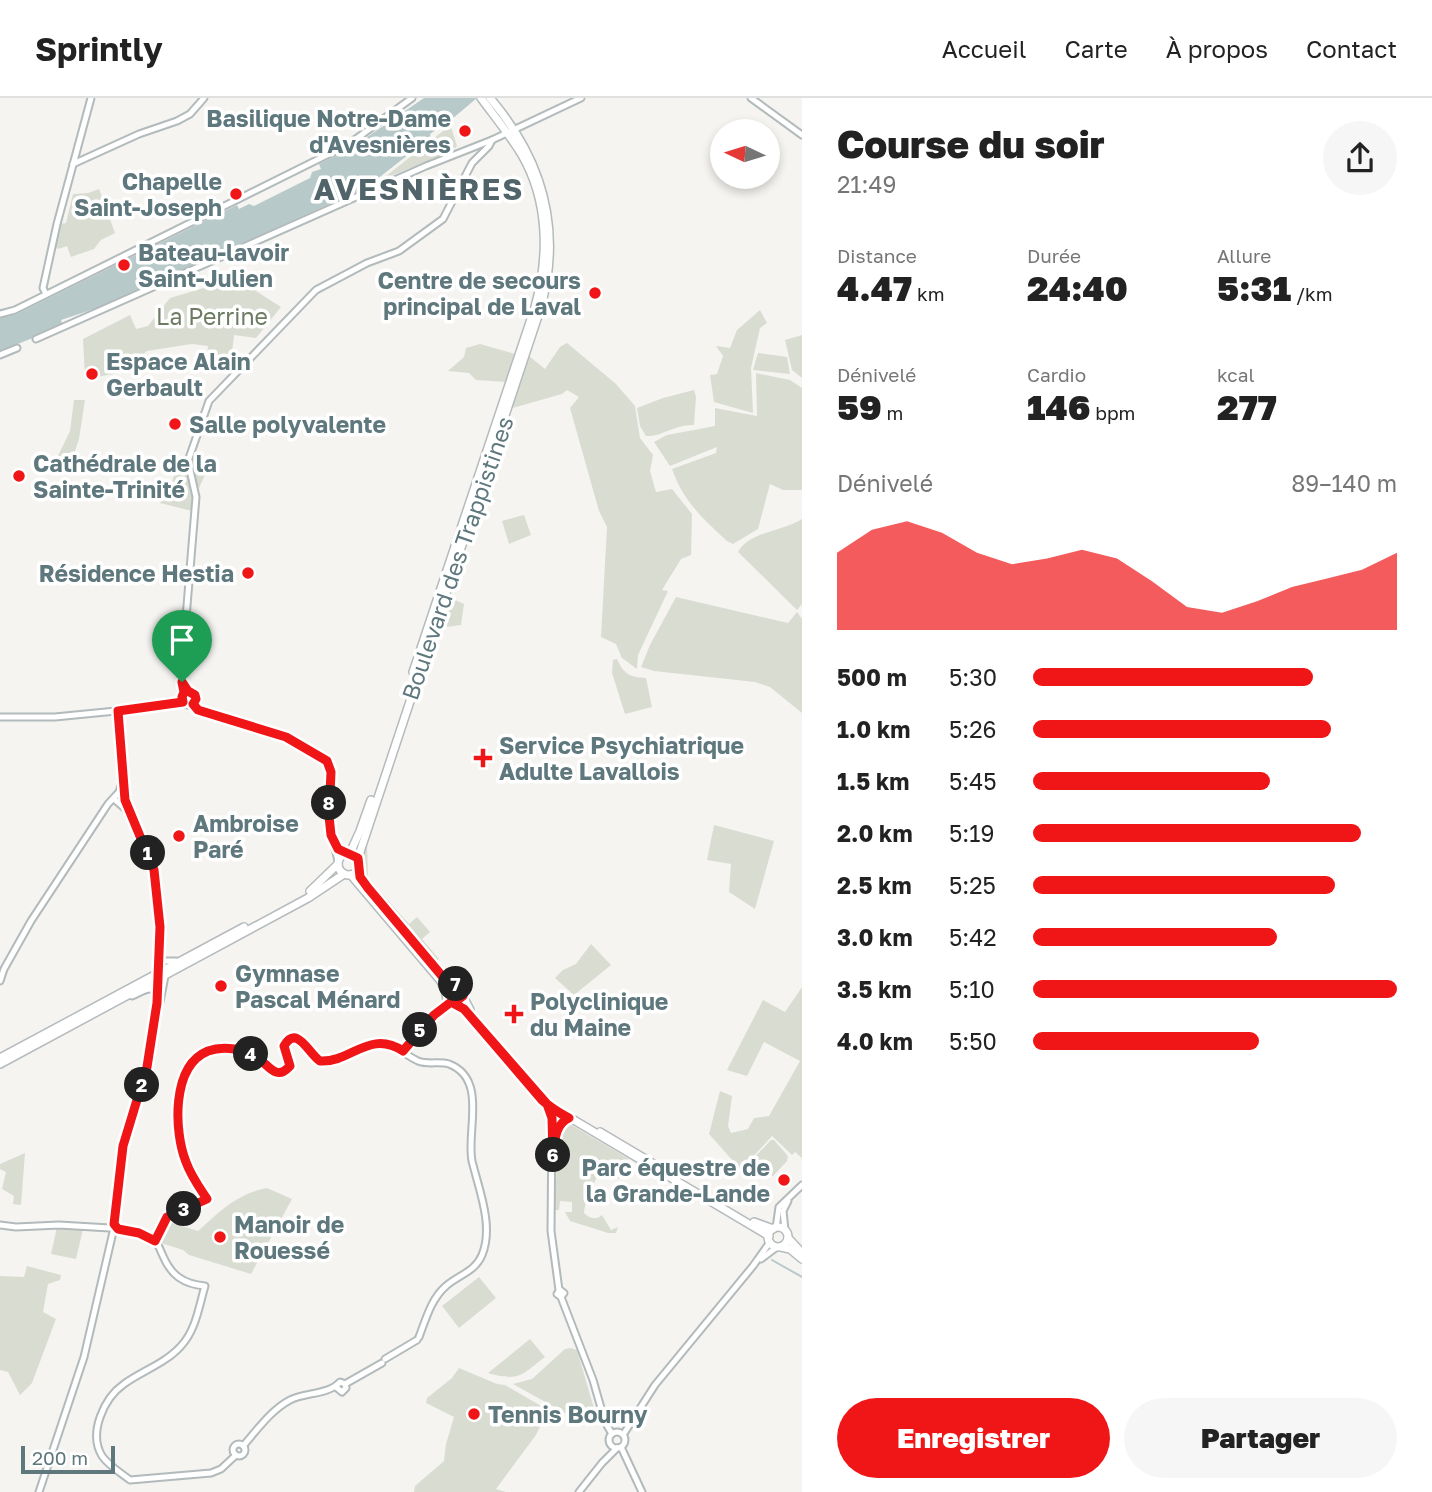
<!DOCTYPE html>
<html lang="fr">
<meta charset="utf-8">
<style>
body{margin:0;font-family:"Golos Text",sans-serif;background:#f6f6f6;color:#222;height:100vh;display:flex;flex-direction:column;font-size:26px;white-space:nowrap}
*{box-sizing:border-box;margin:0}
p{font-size:23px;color:#767676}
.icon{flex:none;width:38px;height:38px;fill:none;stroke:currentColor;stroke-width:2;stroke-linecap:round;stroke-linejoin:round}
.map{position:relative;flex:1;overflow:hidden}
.details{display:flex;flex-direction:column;background:#fff;width:630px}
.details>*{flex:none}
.needle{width:46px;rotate:274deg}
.fabs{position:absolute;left:710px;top:21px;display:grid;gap:14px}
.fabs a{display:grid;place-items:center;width:70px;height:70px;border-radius:50%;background:#fff;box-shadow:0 4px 10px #0003;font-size:35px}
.scale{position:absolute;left:21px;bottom:18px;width:94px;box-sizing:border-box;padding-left:7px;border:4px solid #5e787e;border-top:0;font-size:19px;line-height:24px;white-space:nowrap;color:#5e787e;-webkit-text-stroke:5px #fff;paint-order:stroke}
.pin{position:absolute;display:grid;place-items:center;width:60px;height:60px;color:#fff;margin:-72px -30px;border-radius:50% 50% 50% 0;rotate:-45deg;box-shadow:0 0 7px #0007}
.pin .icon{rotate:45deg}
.km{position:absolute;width:35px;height:35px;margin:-18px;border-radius:50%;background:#222;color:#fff;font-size:19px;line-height:35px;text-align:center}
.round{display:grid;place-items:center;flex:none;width:74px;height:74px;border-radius:37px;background:#f6f6f6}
.summary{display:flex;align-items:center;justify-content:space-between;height:119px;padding:0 35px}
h1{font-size:38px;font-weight:800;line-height:52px}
.stats{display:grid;grid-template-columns:repeat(3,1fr);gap:10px;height:119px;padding:7px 35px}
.stats div{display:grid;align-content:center}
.stats b{font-size:35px;font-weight:800}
.stats small{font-size:19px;font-weight:400}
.stats p{font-size:19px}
.chart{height:196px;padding:14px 35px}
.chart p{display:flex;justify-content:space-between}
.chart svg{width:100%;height:126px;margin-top:7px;fill:#f01618;opacity:.7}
.cta{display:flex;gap:14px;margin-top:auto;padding:14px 35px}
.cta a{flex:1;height:80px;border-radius:42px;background:#f01618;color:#fff;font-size:28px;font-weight:800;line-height:80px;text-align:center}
.cta a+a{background:#f6f6f6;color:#222}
ul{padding:0 35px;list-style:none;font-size:23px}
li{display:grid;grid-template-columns:112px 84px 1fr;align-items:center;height:52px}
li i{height:18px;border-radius:9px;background:#f01618}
header{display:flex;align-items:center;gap:42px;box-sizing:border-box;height:98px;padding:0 35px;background:#fff;border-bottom:2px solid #e0e0e0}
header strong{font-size:33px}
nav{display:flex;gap:38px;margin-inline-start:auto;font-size:24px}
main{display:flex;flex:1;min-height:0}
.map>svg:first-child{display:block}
</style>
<header>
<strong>Sprintly</strong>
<nav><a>Accueil</a><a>Carte</a><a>À propos</a><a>Contact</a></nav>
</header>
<main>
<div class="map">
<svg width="802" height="1394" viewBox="0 0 802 1394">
<rect width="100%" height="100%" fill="#f5f4f1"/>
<g fill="#d9ddd1">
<polygon points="448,29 451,29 457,48 452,53 381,82"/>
<polygon points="99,91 115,135 101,142 94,151 71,159 67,148 58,151 55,148 60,126 66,125 73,96 88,95"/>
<polygon points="231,182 242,184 281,209 256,240 234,237 231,265 207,261 208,248 192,246 147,253 132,265 131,273 85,281 83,241 130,217 136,231 148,228 170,200"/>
<polygon points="760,212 767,225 760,230 751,270 753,315 714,304 710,277 717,276 723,258 716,248 730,250 737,232"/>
<polygon points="802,237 802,280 792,272 785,242"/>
<polygon points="567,245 616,286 635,308 640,340 653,357 650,373 656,394 672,391 692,416 691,457 681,461 662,492 668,493 638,557 637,571 622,560 616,546 601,539 607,429 599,413 570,310 579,299 567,292 562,296 509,311 529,258 545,271 560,249"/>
<polygon points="480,246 515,256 506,284 476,282 469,275 448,273 464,259 466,250"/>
<polygon points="758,255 787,259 790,276 753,272"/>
<path d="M756,275L790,282L802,290V392H783L770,386L758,431L733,446L727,443C703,421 683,403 672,371L716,355L717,349L670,368L654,344L667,337L715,328V310L757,318Z"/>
<path d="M694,292L696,299L694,327C675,326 662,339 646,338L640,328L637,310L663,300Z"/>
<polygon points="74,302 85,302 79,341 71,365 68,365 66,370 57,365 57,360 70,333"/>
<polygon points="191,359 210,366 199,390 191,392 193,397 192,413 160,405 164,384 172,386 176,368 178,368 181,363 191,365"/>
<polygon points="524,417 531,437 509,446 502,423"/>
<path d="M802,421V506L797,512L738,454C748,434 784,433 802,421Z"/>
<polygon points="676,499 788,525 797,514 802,521 802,615 770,589 755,584 654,573 641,569 650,547"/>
<polygon points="453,501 464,506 461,527 439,530 448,503"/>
<path d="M617,561C624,576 629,579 646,580L652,609L625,616L612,575L613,562Z"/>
<polygon points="714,727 774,743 755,811 729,794 731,766 707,762"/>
<polygon points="367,745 368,780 409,826 417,819 430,834 422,841 439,861 437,863 409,827 407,828 412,834 411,836 364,778 365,762 363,754"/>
<polygon points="591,846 611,867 574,897 555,880 563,872 576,866"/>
<polygon points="802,889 802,1060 795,1054 792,1057 772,1038 741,1072 709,1036 720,993 732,998 728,1028 731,1035 748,1031 754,1020 769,1018 800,963 764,944 747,978 727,972 763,902 785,914"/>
<path d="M568,1025L629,1061L619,1067L618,1069L622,1072L619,1081L598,1075C594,1088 584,1104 584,1115C590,1121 596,1122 602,1117L611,1132L618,1129L616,1135H608L570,1123L565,1114H572V1104L560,1103L559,1112H554L559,1037L560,1031Z"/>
<polygon points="771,1042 774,1042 788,1058 787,1063 773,1078 763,1076 751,1063"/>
<polygon points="25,1055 21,1107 13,1106 14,1098 2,1091 6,1074 0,1071 0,1066"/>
<path d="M267,1090L292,1101L251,1176L189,1157L183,1152L161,1145L169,1124L198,1133C220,1113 238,1095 267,1090Z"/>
<polygon points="57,1129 83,1131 76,1161 51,1156"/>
<polygon points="27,1168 61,1177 60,1182 48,1186 43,1214 56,1221 32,1285 20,1297 8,1274 0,1272 0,1178 24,1179"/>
<polygon points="479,1179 496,1200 459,1230 442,1208"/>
<path d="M530,1241L545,1259C521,1277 520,1284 488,1275Z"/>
<polygon points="571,1250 577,1252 598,1324 590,1329 513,1286 532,1281 565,1251"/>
<polygon points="459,1270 497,1286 505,1287 548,1312 536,1337 496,1391 506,1394 414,1394 415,1388 444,1363 446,1346 454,1319 426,1305 427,1300 452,1280"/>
</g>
<polygon fill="#b7c9c9" points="424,0 477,0 452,21 430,36 431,39 381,78 356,94 97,210 61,222 63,228 0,253 0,219 17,216 237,107 239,111 249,106 254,108 310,80 312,74 321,71 319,66 354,48"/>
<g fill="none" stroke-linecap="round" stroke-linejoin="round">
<g stroke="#b7c9c9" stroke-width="2">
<polyline points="186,600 189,603 191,601"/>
<polyline points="772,1162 802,1179"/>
</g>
<g stroke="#b2babc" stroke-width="9">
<g id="secondary">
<polyline points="751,0 802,37"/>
<polyline points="73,66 139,36 177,23 190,16 204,0"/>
<polyline points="46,196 43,190 57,126 91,0"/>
<polyline points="0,216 15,212 349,46 412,0"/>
<polyline points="36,241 426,68 492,42 581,0"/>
<polyline points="0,257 17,250"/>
<circle cx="189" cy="600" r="7"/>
<polyline points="185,594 181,580 196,399 188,363 209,303 316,192 367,165 399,153 443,121 472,65 489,48 492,42"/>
<polyline points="193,606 198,612 286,639 326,663 331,674 329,726 338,763"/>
<polyline points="118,613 125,702 151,762 158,795 160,829 158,875"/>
<polyline points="0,619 55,619 167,608 183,604"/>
<polyline points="114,701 128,713"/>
<polyline points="334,746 345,755"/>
<polyline points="162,863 176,863"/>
<polyline points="0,883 4,871 31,823 108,706 119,694 122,685"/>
<path d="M132,898C141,895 149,886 157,895"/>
<polyline points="160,904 165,878"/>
<polyline points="403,952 434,917 451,904"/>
<polyline points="547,1006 552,1020 551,1133 559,1192"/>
<polyline points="555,1044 559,1028 569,1020"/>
<polyline points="114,1126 123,1048 147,969 159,881"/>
<polyline points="0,1127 16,1129 59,1127 110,1130"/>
<polyline points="776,1130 779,1109 802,1087"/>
<path d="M118,1131C130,1132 145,1134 155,1143C159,1147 160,1152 163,1158C171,1177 183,1186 205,1188C199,1208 196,1232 181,1248C166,1265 142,1273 124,1286C104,1300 88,1335 102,1358C109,1368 121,1375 130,1382L211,1375L221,1371L236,1357"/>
<polyline points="785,1132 783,1113 788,1103"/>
<path d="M155,1143L167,1119L207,1101C198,1088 188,1075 184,1059C174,1022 171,951 225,951C237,951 250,955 260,961C268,967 273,974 283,974L290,968L283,948L289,941L295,939C306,943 309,957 320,963C340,964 355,947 375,945C395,943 402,956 418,963C428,967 439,963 449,966C488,981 466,1033 472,1063C479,1092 494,1128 482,1157C475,1174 458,1177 446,1188C431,1201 426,1221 419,1239"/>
<polyline points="761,1161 777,1149"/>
<polygon points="560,1192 564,1195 561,1199 557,1196"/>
<polyline points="561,1199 593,1282 605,1324 612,1336"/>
<polyline points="385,1261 417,1242"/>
<polyline points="345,1286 382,1265"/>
<circle cx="617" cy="1342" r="8"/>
<polyline points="623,1337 655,1287 753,1168 770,1144"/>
<circle cx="239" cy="1352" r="6"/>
<path d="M243,1348C257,1332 271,1312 290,1302C306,1294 328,1297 340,1284L345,1286L346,1290L342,1294L336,1289"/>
<polyline points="621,1349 642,1394"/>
<polyline points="39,1394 84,1259 113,1134"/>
<polyline points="579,1394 602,1365 617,1350"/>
</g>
</g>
<g stroke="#b5bbbd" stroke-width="10">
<g id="primary">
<path d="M413,574L535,209C549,159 549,104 522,57C510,37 495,19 481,0"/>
<circle cx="349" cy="766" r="11"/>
<polyline points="350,755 360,733 371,702"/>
<path d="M358,760L540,212C563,132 543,62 490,0"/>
<polyline points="358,772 368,789"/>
<polyline points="351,777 440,882 445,891 447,902 454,905 463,898 462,891 458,886 449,887 445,891"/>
<polyline points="310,793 337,767"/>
<polyline points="463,898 470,912"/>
<polyline points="454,905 464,911 547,1006 769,1138"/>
<polyline points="0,960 244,829"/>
<polyline points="0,966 308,800 344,776"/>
<polyline points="600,1034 674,1078"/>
<polyline points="754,1124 773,1131"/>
<circle cx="778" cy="1139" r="10"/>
<polyline points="788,1140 802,1155"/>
<polyline points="781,1149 790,1151 802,1161"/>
</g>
</g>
<use href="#secondary" stroke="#fff" stroke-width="5"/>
<use href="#primary" stroke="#fff" stroke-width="7"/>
</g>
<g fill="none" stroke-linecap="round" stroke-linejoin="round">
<g stroke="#fff" stroke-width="14">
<path id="route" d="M182,584L184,594L182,599L183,604L118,613L125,702L154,772L160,829L157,905L147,969L123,1048L114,1126L118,1131L139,1135L155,1143L167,1119L207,1101C199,1089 191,1078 186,1064C174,1034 171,968 208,953C224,947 245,951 259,961C264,964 270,972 276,974C282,976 286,972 290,968L284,948C297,926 308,955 320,963C351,965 369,931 403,953L434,917L451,904L464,911L547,1006L552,1020L553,1058C555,1044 554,1027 569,1020C559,1015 550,1009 542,1002L464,911L454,905L463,898L461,888L452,886L442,878L368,790L360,779L358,760L338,751L331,737L329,718L331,674L327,663L286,639L198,612L193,606L196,601L195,597L188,593L182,584"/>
</g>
<use href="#route" stroke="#f01618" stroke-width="9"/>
</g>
<g fill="#f01618" stroke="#fff" stroke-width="2.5">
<circle cx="465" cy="33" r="7"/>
<circle cx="236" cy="96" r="7"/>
<circle cx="124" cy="167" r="7"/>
<circle cx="595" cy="195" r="7"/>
<circle cx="92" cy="276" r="7"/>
<circle cx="175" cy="326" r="7"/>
<circle cx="19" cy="378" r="7"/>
<circle cx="248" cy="475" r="7"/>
<path d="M479.5 649.5h7v7h7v7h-7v7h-7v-7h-7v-7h7z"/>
<circle cx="179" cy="738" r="7"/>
<circle cx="221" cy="888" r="7"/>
<path d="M510.5 905.5h7v7h7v7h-7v7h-7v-7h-7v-7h7z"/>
<circle cx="784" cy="1082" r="7"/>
<circle cx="220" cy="1139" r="7"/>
<circle cx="474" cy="1316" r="7"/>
</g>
<g text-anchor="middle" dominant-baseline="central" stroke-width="7" stroke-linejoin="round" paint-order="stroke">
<g font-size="23" font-weight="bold" fill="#5e787e" stroke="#fff" text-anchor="start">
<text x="451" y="20" text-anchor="end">Basilique Notre-Dame<tspan x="451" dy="26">d'Avesnières</tspan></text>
<text x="222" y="83" text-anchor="end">Chapelle<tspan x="222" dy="26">Saint-Joseph</tspan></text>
<text x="138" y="154">Bateau-lavoir<tspan x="138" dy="26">Saint-Julien</tspan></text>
<text x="581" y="182" text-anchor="end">Centre de secours<tspan x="581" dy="26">principal de Laval</tspan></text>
<text x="106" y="263">Espace Alain<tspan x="106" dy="26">Gerbault</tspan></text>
<text x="189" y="326">Salle polyvalente</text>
<text x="33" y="365">Cathédrale de la<tspan x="33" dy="26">Sainte-Trinité</tspan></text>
<text x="234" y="475" text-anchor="end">Résidence Hestia</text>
<text x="499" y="647">Service Psychiatrique<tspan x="499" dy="26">Adulte Lavallois</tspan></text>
<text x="193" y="725">Ambroise<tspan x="193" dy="26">Paré</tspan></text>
<text x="235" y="875">Gymnase<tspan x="235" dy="26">Pascal Ménard</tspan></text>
<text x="530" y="903">Polyclinique<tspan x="530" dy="26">du Maine</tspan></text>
<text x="770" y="1069" text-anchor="end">Parc équestre de<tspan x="770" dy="26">la Grande-Lande</tspan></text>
<text x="234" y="1126">Manoir de<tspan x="234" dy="26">Rouessé</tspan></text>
<text x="488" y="1316">Tennis Bourny</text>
</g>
<g font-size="23" fill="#6c7b61" stroke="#fff">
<text x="212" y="218">La Perrine</text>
</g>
<g font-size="23" fill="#5e787e" stroke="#fff">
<text transform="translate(457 460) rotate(-71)">Boulevard des Trappistines</text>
</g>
<g font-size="30" font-weight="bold" letter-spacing="2" fill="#506469" stroke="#fff">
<text x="419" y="91">AVESNIÈRES</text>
</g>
</g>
</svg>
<div class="fabs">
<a><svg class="needle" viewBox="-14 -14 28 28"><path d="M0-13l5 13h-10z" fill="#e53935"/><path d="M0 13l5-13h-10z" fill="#767676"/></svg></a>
</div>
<div class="scale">200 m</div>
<div class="pin" style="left:182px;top:584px;background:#1e9e55"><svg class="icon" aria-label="arrive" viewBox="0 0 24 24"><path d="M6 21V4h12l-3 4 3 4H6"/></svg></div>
<b class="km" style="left:148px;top:755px">1</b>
<b class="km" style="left:142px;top:987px">2</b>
<b class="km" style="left:184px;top:1111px">3</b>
<b class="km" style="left:251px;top:956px">4</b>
<b class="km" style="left:420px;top:932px">5</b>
<b class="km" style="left:553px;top:1057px">6</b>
<b class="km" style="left:456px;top:886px">7</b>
<b class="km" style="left:329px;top:705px">8</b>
</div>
<section class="details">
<div class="summary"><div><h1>Course du soir</h1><p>21:49</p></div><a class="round"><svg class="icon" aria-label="share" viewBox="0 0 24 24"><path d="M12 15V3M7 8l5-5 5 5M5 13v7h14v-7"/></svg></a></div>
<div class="stats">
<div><p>Distance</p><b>4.47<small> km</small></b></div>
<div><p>Durée</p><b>24:40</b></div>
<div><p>Allure</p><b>5:31<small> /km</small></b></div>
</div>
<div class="stats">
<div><p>Dénivelé</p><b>59<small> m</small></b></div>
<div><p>Cardio</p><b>146<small> bpm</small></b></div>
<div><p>kcal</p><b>277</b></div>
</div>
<div class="chart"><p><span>Dénivelé</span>89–140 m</p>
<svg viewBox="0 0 160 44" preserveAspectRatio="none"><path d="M0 44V17L10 9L20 6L30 10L40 17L50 21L60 19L70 16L80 19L90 27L100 36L110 38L120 34L130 29L140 26L150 23L160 17V44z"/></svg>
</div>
<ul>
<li><b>500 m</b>5:30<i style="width:77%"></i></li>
<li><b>1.0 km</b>5:26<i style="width:82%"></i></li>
<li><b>1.5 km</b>5:45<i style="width:65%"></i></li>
<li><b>2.0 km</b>5:19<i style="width:90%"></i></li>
<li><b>2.5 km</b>5:25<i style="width:83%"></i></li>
<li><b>3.0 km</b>5:42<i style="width:67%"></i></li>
<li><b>3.5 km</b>5:10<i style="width:100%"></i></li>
<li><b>4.0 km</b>5:50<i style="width:62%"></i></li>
</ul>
<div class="cta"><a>Enregistrer</a><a>Partager</a></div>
</section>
</main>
